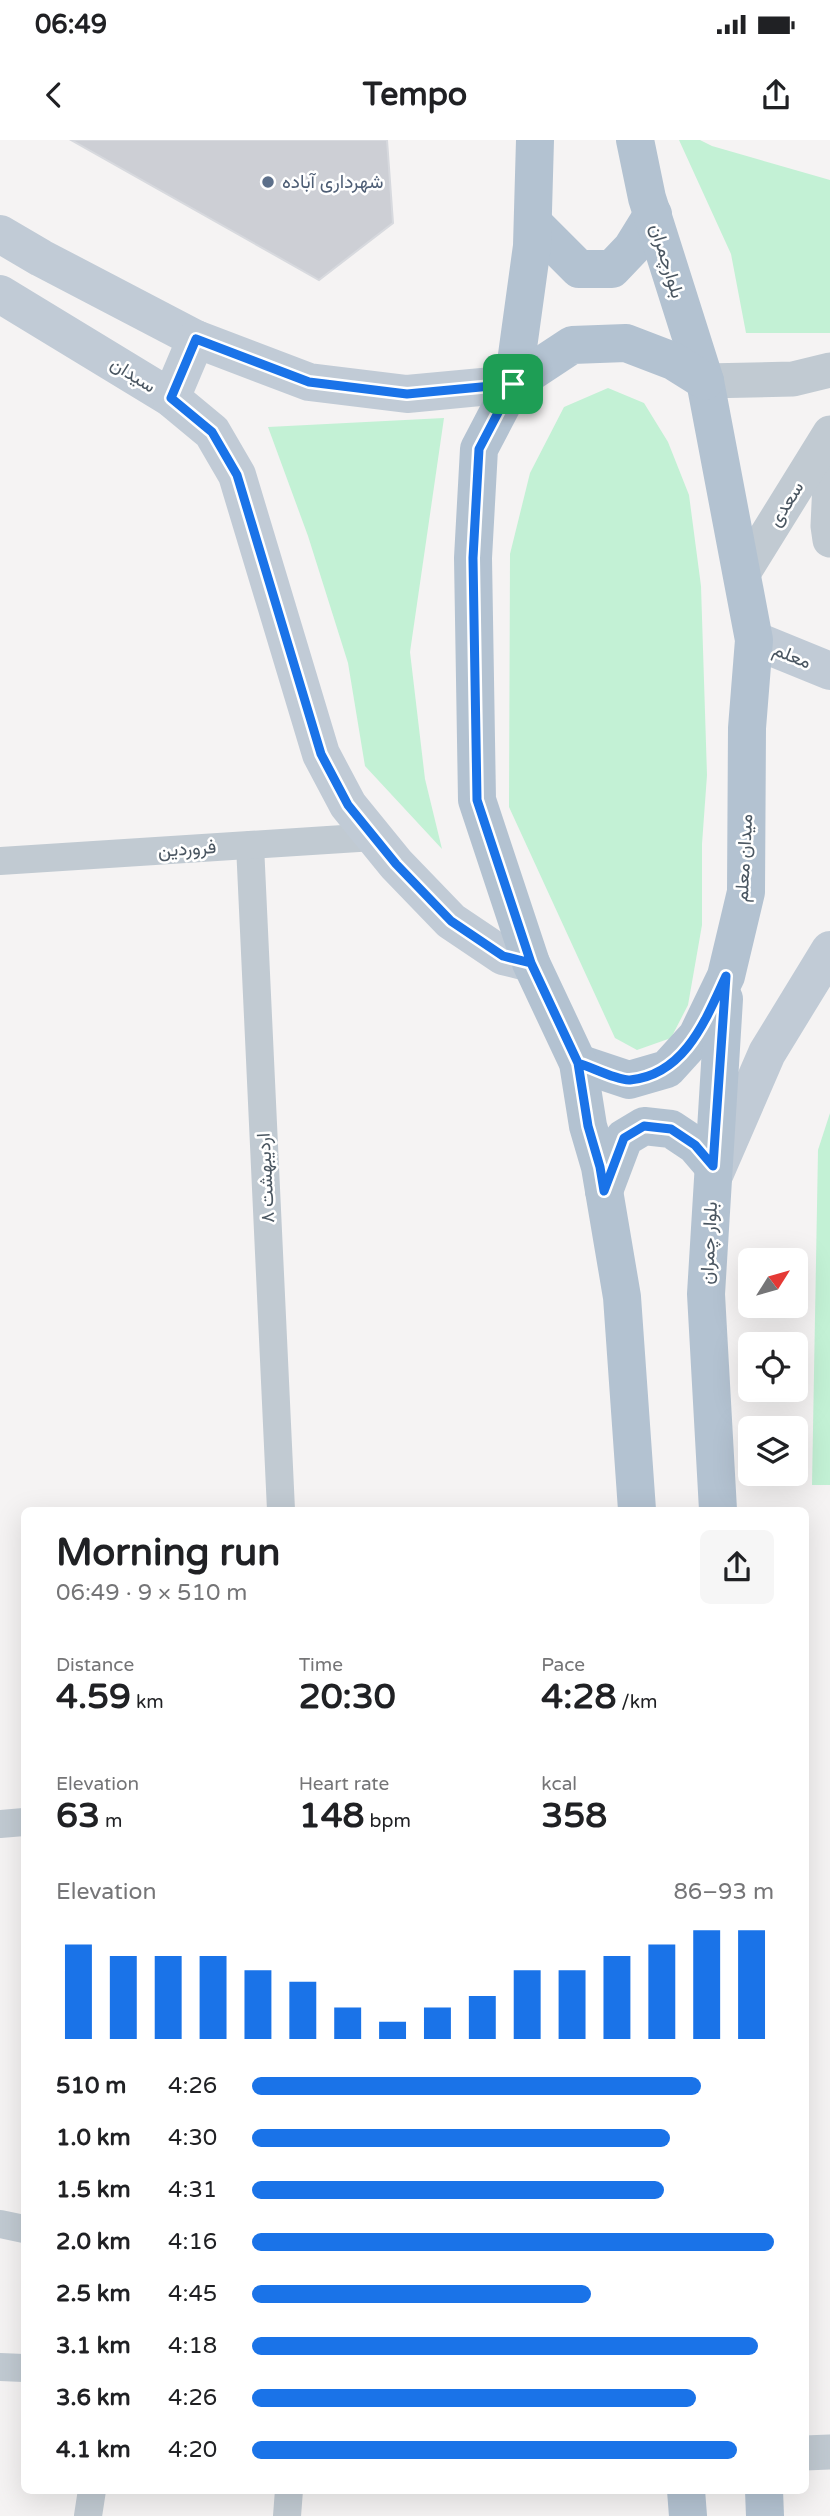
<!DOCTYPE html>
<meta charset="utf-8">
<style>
body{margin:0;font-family:"Varela Round",Vazirmatn,sans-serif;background:#f6f6f6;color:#202124;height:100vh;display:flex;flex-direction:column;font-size:26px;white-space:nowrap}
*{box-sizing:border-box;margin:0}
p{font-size:23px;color:#757577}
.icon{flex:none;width:38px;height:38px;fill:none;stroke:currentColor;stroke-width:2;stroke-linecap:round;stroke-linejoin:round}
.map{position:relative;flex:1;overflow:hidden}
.sheet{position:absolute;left:21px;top:1367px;width:788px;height:987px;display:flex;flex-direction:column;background:#fff;border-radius:10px;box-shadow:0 7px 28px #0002}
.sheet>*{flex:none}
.needle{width:46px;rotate:53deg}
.controls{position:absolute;left:738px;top:1108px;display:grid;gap:14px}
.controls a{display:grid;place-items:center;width:70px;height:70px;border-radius:10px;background:#fff;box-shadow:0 7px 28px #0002;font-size:35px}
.pin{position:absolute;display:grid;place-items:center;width:60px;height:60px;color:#fff;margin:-30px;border-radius:14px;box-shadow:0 4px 10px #0006}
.round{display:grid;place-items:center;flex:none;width:74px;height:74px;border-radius:10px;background:#f6f6f6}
.head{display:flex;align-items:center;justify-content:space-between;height:119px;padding:0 35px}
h1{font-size:38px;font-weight:800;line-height:52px}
.metrics{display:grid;grid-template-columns:repeat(3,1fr);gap:10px;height:119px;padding:7px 35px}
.metrics div{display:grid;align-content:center}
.metrics b{font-size:35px;font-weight:800}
.metrics small{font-size:19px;font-weight:400}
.metrics p{font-size:19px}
.chart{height:196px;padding:14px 35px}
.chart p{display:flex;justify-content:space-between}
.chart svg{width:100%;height:126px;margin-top:7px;stroke:#1a73e8;stroke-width:6}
ul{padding:0 35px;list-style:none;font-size:23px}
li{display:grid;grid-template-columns:112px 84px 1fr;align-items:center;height:52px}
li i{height:18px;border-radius:9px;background:#1a73e8}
.status{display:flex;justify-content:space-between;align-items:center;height:49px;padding:0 35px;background:#fff;direction:ltr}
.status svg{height:19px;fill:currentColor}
header{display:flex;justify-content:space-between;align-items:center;height:91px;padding:0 35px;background:#fff;font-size:32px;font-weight:800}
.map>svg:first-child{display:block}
</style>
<div class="status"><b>06:49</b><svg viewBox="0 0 49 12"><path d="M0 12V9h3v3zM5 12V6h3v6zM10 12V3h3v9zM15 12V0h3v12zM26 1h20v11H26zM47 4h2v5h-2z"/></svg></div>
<header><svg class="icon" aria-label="back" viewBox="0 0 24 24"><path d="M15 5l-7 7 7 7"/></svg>Tempo<svg class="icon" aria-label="share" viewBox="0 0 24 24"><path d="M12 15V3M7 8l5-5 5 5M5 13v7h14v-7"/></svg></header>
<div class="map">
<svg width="830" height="2376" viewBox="0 0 830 2376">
<rect width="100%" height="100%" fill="#f5f3f3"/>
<g fill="#c3f1d5">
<polygon points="679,0 700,0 712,6 830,40 830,193 746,193 731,114"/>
<polygon points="608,248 644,263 668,302 689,355 701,446 707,635 702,704 702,785 688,865 671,898 637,910 615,898 509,667 510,414 530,333 564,267"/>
<polygon points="444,278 410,512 425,639 442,709 365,626 348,523 308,396 268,287"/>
<polygon points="830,973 830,1345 812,1345 818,1010"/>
</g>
<polygon fill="#cdcfd5" stroke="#d7d9de" stroke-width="2" points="71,0 387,0 393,83 319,140"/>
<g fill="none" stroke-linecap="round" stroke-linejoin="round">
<g stroke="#c1cad2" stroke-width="28">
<polyline points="250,705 281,1370"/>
<polyline points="0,721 374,697"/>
<polyline points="0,1684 24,1682"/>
<polyline points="0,2084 24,2089"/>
<polyline points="0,2227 24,2228"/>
<polyline points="88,2376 92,2350"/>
<polyline points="287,2376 289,2350"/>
</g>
<g stroke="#c1cad2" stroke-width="35">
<polyline points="705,241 793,239 830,230"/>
<polyline points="830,342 828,386 830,400"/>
<polyline points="742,435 830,293"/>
<polyline points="805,2313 830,2312"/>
</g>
<g stroke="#c1cbd6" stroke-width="38">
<polyline points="0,94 41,118 196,199 309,242 407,254 513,244"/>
<polyline points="0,154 171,258 212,292 237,335 321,614 348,665 396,724 451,781 503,816 531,823"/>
<polyline points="171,258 196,199"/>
<polyline points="754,500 830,531"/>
<polyline points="715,1033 767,913 830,810"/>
</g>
<g stroke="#b3c2d1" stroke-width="38">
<polyline points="533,83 579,129 612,129 632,108 653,74"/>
<polyline points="513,244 532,106 535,0"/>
<polyline points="578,923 629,940 667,929 697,896 726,836 746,752 747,588 754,500 705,241 647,58 635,0"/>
<polyline points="604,1051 624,998 644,986 671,989 695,1005 713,1026"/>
<polyline points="637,1370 622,1157 600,1027 588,986 578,923 531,823 477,660 473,418 479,309 513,244 572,205 626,203 673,221 705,241"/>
<polyline points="718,1370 706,1154 724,859"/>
<polyline points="686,2350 688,2376"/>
<polyline points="764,2350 765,2376"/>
</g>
</g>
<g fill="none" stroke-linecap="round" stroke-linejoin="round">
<g stroke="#fff" stroke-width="14">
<path id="route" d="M513,244L407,254L309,242L196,199L171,258L212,292L237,335L321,614L348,665L396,724L451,781L503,816L531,823L578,923L588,986L600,1027L604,1051L624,998L644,986L671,989L695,1005L713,1026L726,836C706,879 685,935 630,940C619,941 591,927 578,923L531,823L477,660L473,418L479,309L513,244"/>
</g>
<use href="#route" stroke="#1a73e8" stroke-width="9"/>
</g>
<circle fill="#5c6f8a" stroke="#fff" stroke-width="2.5" cx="268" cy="42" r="7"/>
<g text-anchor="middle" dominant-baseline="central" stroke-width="5" stroke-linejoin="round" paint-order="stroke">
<g font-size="19" fill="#4e5e75" stroke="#fff" text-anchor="start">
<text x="282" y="42">شهرداری آباده</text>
</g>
<g font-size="19" fill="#4a5661" stroke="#fff">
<text transform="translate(667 121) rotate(73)">بلوارچمران</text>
<text transform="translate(133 235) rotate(32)">سیدان</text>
<text transform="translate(786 364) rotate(-58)">سعدی</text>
<text transform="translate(792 516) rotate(22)">معلم</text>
<text transform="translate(187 709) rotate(-4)">فروردین</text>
<text transform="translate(744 718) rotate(-87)">میدان معلم</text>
<text transform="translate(266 1038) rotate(-93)">اردیبهشت ۸</text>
<text transform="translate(709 1103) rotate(-87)">بلوار چمران</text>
</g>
</g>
</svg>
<div class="controls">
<a><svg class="needle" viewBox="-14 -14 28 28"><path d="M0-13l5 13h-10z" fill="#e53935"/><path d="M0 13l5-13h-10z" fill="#757577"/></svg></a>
<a><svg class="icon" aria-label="locate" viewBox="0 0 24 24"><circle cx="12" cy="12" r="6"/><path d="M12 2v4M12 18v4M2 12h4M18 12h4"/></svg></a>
<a><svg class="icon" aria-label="layers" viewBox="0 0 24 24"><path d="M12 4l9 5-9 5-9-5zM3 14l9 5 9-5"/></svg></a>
</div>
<div class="pin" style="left:513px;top:244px;background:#1e9e55"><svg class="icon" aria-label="arrive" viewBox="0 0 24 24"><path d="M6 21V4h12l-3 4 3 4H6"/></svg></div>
<section class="sheet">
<div class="head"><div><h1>Morning run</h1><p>06:49 · 9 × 510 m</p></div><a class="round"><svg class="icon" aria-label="share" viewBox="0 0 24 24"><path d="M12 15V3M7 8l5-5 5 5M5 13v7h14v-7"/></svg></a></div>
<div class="metrics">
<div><p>Distance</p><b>4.59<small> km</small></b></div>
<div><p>Time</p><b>20:30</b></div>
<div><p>Pace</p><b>4:28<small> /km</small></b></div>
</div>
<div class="metrics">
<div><p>Elevation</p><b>63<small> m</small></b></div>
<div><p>Heart rate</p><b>148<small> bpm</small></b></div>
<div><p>kcal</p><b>358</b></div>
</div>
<div class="chart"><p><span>Elevation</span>86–93 m</p>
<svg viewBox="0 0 160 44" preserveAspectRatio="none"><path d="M5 44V11M15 44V15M25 44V15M35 44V15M45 44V20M55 44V24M65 44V33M75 44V38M85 44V33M95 44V29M105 44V20M115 44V20M125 44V15M135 44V11M145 44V6M155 44V6"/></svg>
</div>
<ul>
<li><b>510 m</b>4:26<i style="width:86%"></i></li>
<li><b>1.0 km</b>4:30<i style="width:80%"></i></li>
<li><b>1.5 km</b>4:31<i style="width:79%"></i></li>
<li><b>2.0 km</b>4:16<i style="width:100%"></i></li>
<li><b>2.5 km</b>4:45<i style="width:65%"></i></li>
<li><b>3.1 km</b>4:18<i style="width:97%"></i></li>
<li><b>3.6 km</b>4:26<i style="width:85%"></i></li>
<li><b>4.1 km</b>4:20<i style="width:93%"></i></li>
</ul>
</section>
</div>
